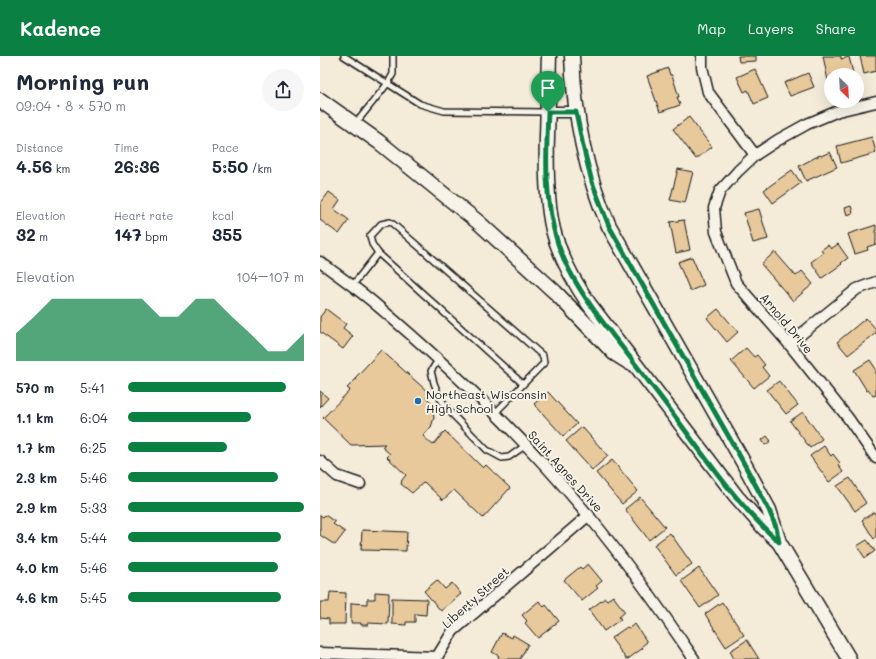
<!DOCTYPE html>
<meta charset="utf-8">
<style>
body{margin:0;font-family:Mali,sans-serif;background:#f6f6f7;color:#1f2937;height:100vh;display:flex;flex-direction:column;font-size:15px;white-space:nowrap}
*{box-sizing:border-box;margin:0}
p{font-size:13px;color:#747a83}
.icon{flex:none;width:22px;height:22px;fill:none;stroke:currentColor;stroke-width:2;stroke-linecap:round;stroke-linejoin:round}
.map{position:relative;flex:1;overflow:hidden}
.panel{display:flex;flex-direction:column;background:#fff;width:320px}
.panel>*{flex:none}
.needle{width:26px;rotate:156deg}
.fabs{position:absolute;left:504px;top:12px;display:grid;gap:8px}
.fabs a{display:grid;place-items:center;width:40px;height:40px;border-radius:50%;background:#fff;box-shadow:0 4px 16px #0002;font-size:20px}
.pin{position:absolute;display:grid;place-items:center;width:34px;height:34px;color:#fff;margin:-41px -17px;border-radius:50% 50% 50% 0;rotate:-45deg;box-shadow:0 0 4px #0007}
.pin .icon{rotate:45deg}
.round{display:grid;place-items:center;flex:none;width:42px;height:42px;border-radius:21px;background:#f6f6f7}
.overview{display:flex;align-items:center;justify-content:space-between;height:68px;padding:0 16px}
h1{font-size:22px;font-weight:800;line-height:30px}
.metrics{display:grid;grid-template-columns:repeat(3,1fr);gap:6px;height:68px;padding:4px 16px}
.metrics div{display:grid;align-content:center}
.metrics b{font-size:17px;font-weight:800}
.metrics small{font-size:11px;font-weight:400}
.metrics p{font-size:11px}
.chart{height:112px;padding:8px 16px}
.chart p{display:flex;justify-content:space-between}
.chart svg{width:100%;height:72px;margin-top:4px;fill:#0b8043;opacity:.7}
ul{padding:0 16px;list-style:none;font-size:13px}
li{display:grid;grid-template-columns:64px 48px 1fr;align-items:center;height:30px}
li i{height:10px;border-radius:5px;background:#0b8043}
header{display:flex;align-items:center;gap:24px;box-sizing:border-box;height:56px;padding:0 20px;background:#0b8043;color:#fff}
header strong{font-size:19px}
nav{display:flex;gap:22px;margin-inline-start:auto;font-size:14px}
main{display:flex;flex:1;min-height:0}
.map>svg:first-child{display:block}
</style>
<header>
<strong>Kadence</strong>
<nav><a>Map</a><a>Layers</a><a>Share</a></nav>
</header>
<main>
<section class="panel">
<div class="overview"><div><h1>Morning run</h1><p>09:04 · 8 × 570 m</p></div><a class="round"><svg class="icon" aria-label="share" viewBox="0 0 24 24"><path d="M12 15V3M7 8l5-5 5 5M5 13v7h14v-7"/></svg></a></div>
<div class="metrics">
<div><p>Distance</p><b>4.56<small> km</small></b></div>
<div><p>Time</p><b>26:36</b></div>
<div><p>Pace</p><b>5:50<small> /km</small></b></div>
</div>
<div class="metrics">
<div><p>Elevation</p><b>32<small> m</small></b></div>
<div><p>Heart rate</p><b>147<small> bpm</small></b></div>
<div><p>kcal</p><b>355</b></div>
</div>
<div class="chart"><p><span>Elevation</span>104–107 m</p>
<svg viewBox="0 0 160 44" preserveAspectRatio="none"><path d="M0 44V27L10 17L20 6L30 6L40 6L50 6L60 6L70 6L80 17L90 17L100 6L110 6L120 17L130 27L140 38L150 38L160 27V44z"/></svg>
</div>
<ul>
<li><b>570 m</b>5:41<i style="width:90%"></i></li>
<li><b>1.1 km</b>6:04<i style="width:70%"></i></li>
<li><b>1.7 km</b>6:25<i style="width:56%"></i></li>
<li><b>2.3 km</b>5:46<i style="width:85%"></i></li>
<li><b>2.9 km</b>5:33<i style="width:100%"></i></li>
<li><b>3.4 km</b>5:44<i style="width:87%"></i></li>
<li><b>4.0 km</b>5:46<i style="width:85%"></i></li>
<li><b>4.6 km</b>5:45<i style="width:87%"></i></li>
</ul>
</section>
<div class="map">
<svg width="556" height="603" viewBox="0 0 556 603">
<rect width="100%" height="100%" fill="#f4ebd9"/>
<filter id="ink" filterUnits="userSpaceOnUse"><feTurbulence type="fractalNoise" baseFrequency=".025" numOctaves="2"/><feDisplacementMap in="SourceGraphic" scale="8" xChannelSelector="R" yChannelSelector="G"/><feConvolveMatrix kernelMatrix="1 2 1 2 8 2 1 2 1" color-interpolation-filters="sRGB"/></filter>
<g filter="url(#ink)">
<g fill="#e7c99b" stroke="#1c1c1c">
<polygon points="418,0 436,0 436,5 419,6"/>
<polygon points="503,0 521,0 521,3 529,1 533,17 525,19 511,19 511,24 508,25"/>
<polygon points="540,0 556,0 556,15 544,18"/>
<polygon points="348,12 350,19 352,19 359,41 357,41 360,49 340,56 327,20"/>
<polygon points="435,13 448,42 434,48 428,34 424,36 417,21"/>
<polygon points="488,17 494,31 470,40 464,27"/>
<polygon points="369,61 392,91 376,103 353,73"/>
<polygon points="552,81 556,97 521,107 517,90"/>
<polygon points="510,96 517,111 486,125 479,110 500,99 501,100"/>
<polygon points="358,113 373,116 365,147 350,144"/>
<polygon points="472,114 481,127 453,147 444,134"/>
<polygon points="9,136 20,144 14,153 29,164 19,178 0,164 0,148"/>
<polygon points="531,150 533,157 527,159 525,152"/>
<polygon points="439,153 448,183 433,187 424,157"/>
<polygon points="364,164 370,194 356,197 350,166"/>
<polygon points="556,169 556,188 547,191 548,194 535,198 528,178"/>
<polygon points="518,188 528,202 521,207 522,208 502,222 491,206 503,197 501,194 508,189 511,193"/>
<polygon points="455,196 476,220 482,215 493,228 473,245 441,208"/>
<polygon points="372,201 384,229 370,235 358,206"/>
<polygon points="6,253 26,268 23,272 33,280 23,293 0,276 0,261"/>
<polygon points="398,253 418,276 407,286 387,262"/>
<polygon points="546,262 556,273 556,277 528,299 517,286"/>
<polygon points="426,292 434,301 437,299 445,309 442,311 449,320 434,332 411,305"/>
<polygon points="61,294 108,336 107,342 112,347 114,362 111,371 103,380 113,389 125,375 163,412 166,409 190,432 163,462 134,434 123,444 104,426 92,437 81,428 82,424 86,419 67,401 70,398 62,391 65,388 31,389 3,362 30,334 27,332 36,323 35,322"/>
<polygon points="550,304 556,313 556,339 553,340 549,334 547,335 534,314"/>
<polygon points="459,325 478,349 466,358 447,334"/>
<polygon points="0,335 8,342 0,351"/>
<polygon points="228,336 257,368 243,380 214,348"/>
<polygon points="483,356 502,383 490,392 470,365"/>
<polygon points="262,371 288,400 272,414 246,385"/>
<polygon points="447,380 451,385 445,389 442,384"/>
<polygon points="504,390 511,400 513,398 520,407 518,409 523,416 509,426 490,400"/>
<polygon points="292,404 318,435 302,448 276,417"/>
<polygon points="530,422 546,447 535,455 517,430"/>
<polygon points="320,441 345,471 329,484 305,453"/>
<polygon points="554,456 556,459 556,481 554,483 542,464"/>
<polygon points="0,459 3,461 5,459 15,466 13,468 25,476 15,489 0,479"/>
<polygon points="42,474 87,476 86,495 41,494"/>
<polygon points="350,477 372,508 356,519 334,489"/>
<polygon points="547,484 555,495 545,502 537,490"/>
<polygon points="268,508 282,525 276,530 278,532 262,545 244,524 260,511 262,513"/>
<polygon points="379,512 398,539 380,552 361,525"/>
<polygon points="117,524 125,533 132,527 141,538 121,555 104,535"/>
<polygon points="10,536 26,537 25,568 9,568 9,563 0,562 0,546 9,546"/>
<polygon points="55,536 69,537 68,568 48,567 48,569 41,569 41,567 31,567 31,547 47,548 47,543 55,543"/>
<polygon points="293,540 305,556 299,561 301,563 284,575 269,554 285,542 287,544"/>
<polygon points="72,542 107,543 106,559 95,558 95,566 86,566 86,569 72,568"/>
<polygon points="219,545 224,551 226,549 239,565 218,582 205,567 207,565 202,559"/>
<polygon points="402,546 424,579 406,591 385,558"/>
<polygon points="315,568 327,586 322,590 323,592 308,603 306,603 291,582 307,571 309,572"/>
<polygon points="182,577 192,582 193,579 208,588 200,603 179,603 178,602 179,600 172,596"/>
<polygon points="427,584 439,603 414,603 410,595"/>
</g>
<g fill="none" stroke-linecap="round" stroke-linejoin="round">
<g stroke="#1c1c1c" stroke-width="8">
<g id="service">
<polyline points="24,0 100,48 124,55 226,56"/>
<polyline points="36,67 68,27 73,18 73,0"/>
<polyline points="32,230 58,197"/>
<polyline points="118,304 111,315 114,327 120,342 130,356 167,394 182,402 189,401 206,389"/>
<polyline points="175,357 224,307 223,300 73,168 70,166 61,168 50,180 52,188 58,197 203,328"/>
</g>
</g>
<g stroke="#1c1c1c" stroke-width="13">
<g id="minor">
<polyline points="382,0 382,11 388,36 435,99"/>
<polyline points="556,46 518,55 487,68 458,84 435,99 418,115 400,135 394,152 396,176 416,227 469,288 528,362 556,402"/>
<polyline points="228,56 257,56"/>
<path d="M0,206C18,219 36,232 53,246C130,311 204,381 268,459C306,505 341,554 374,603"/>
<polyline points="469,288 537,233 556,226"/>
<polyline points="0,405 17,420 40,428"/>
<polyline points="0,597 117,601 133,575 269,459"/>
</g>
</g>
<g stroke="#1c1c1c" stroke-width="17">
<g id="secondary">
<path d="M229,0C228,27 228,53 227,80C226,111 226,143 233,174C240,201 254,226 269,248L416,440L444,472L459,486"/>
<path d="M252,0C254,58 265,116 289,170L422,404L449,454L459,486L529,603"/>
<polyline points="0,44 59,86 158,166 235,236 294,297 310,307"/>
</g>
</g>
<use href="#service" stroke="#f7f3e8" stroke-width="5"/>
<use href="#minor" stroke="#f7f3e8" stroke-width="10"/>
<use href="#secondary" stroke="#f7f3e8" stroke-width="14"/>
</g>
</g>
<g fill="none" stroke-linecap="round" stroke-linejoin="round" filter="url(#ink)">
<g stroke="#fff" stroke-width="8">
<path id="route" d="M228,56H256L263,90L272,126L289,170L422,404L449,454L456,471L459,486C413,445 379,392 342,343C326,322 310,301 294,281C272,252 250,223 238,188C224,145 226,100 228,56Z"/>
</g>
<use href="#route" stroke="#0b8043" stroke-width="5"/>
</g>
<circle fill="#1f6fb2" stroke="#f7f3e8" stroke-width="1.5" cx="98" cy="345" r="4"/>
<g text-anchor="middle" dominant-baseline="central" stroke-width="4" stroke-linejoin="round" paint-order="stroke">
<g font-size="12" fill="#1c1c1c" stroke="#f7f3e8">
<text transform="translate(467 267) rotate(50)">Arnold Drive</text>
<text transform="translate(246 415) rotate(48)">Saint Agnes Drive</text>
<text transform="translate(155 541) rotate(-42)">Liberty Street</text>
</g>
<g font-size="12" fill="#1c1c1c" stroke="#f7f3e8" text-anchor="start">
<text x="106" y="338">Northeast Wisconsin<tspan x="106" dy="14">High School</tspan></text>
</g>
</g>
</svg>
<div class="fabs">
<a><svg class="needle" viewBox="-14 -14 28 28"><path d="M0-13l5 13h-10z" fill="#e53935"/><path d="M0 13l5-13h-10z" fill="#747a83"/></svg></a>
</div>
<div class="pin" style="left:228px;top:56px;background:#1e9e55"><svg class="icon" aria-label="arrive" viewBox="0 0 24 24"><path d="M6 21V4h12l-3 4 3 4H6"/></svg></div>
</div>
</main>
